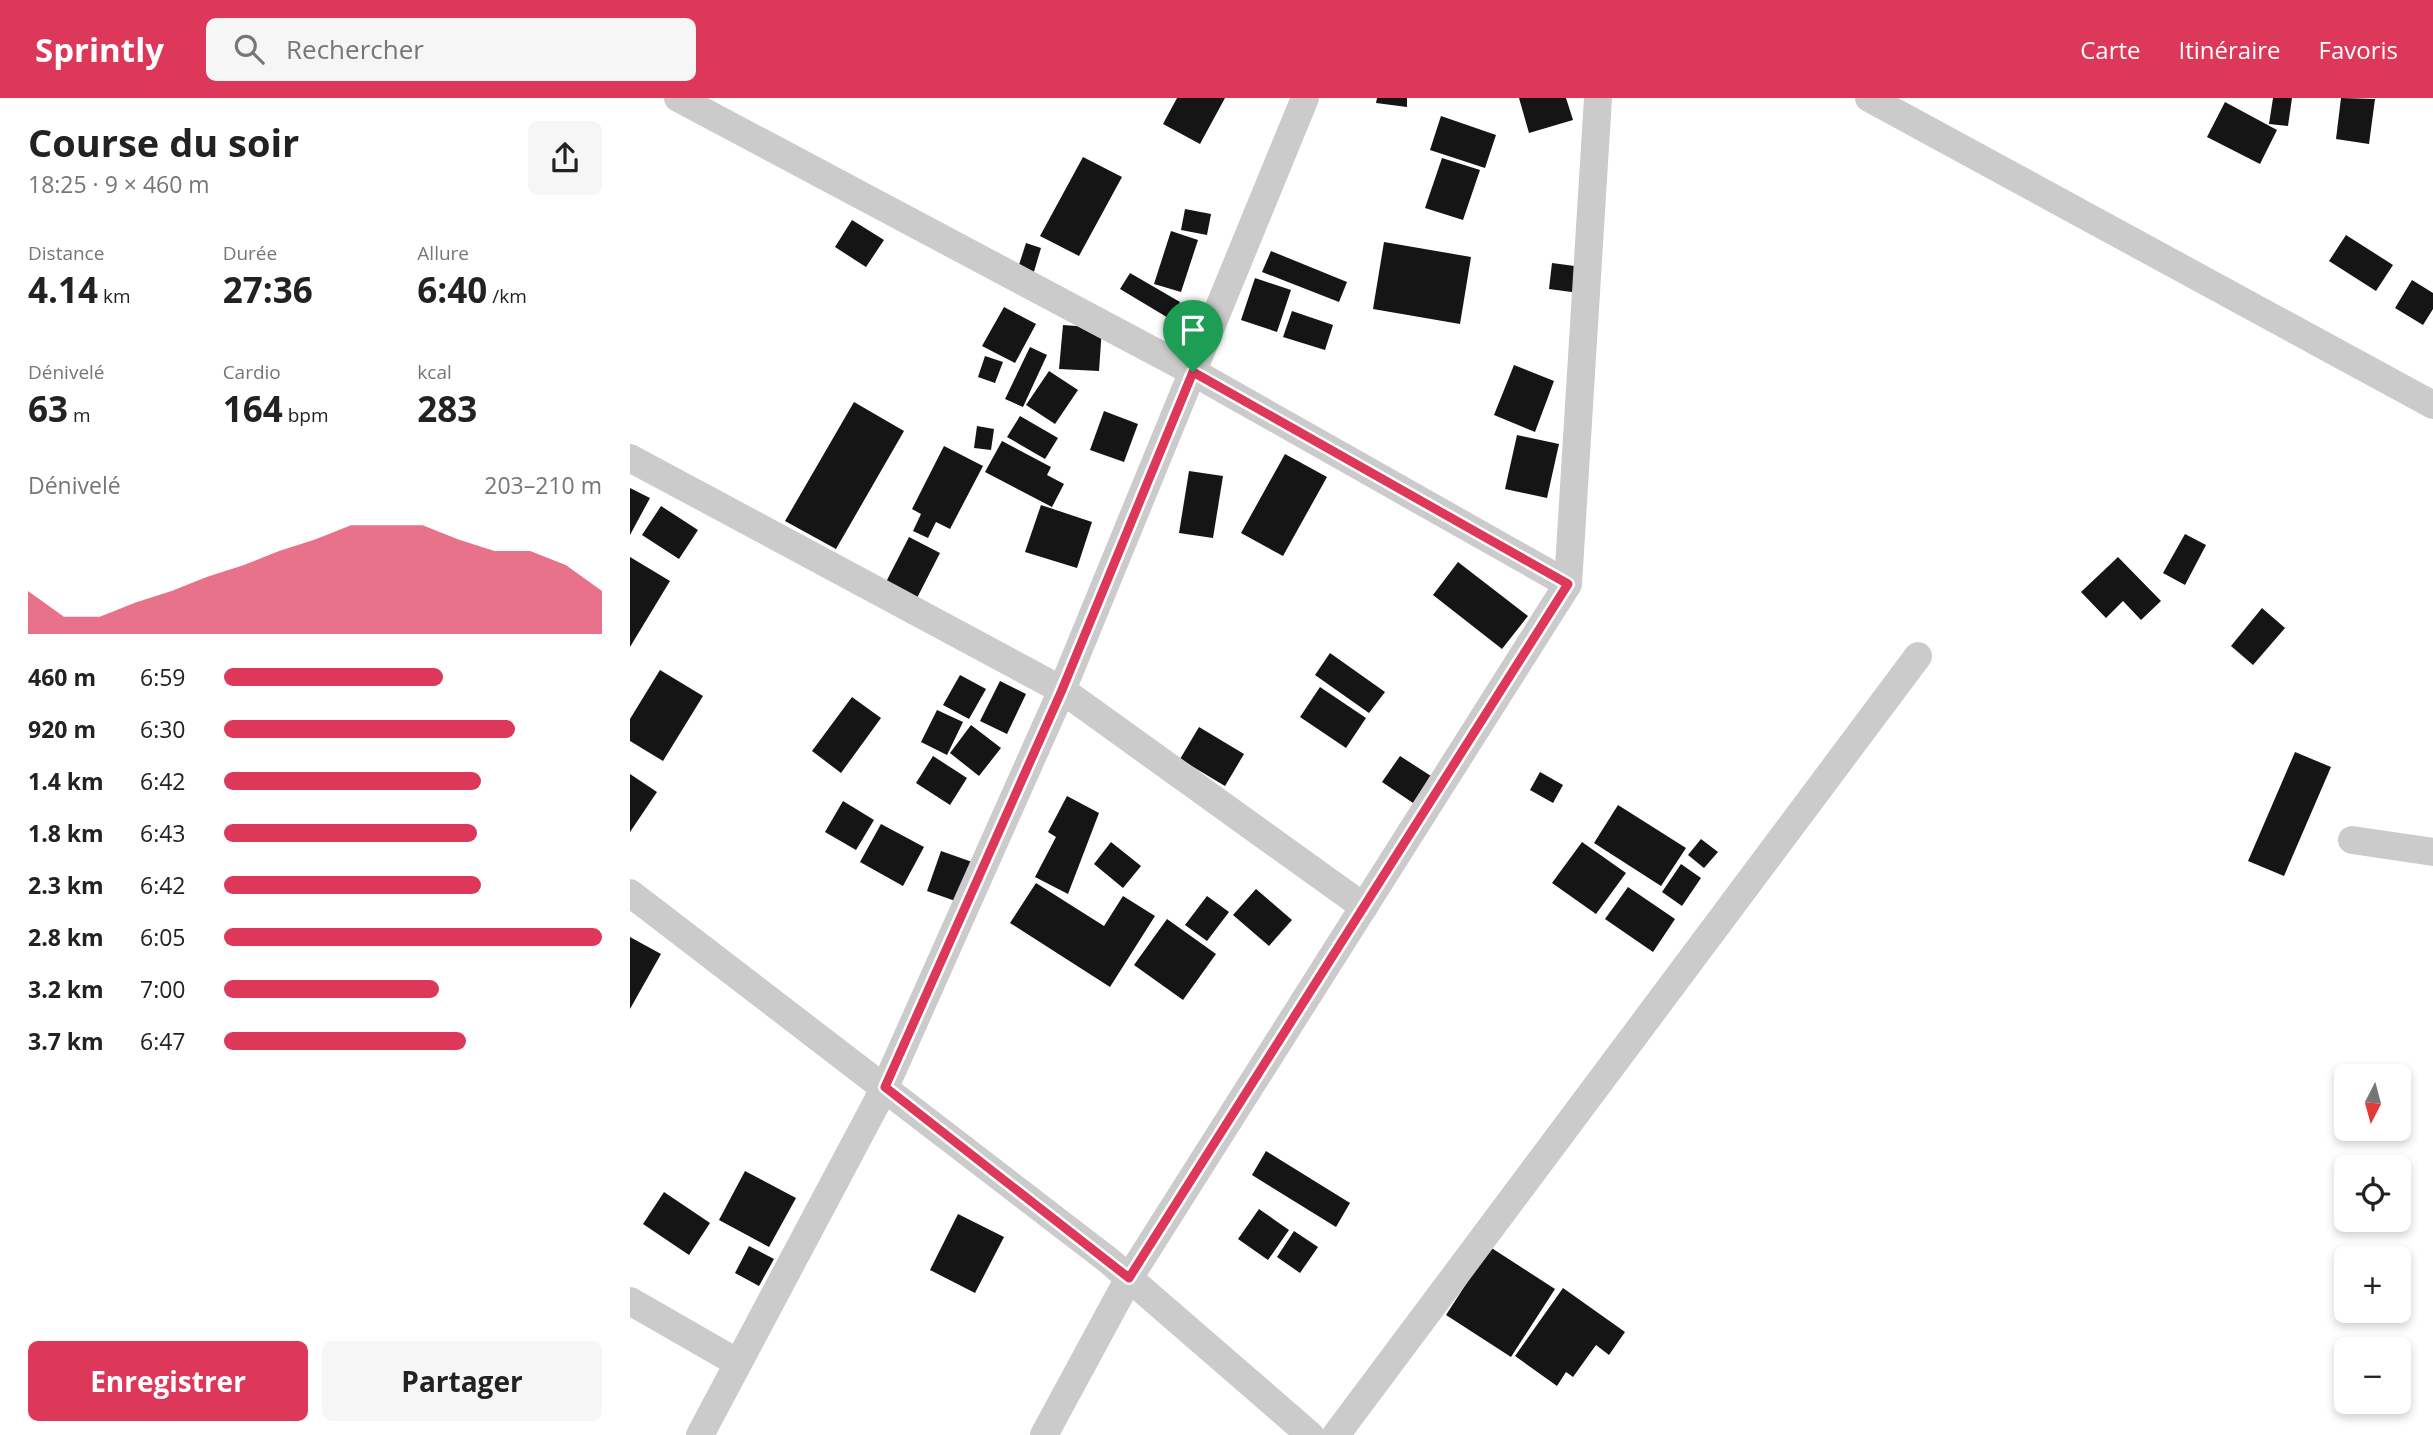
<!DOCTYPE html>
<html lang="fr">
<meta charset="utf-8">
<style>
body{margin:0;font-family:"Open Sans",sans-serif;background:#f6f6f6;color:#222;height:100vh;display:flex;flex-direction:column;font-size:26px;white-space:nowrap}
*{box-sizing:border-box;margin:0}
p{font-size:23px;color:#767676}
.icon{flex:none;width:38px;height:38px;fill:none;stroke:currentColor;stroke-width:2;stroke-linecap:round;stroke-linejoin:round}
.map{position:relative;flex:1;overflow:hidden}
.details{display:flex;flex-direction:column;background:#fff;width:630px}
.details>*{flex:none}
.needle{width:46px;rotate:186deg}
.controls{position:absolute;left:1704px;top:966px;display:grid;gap:14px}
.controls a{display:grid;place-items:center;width:77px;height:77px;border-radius:10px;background:#fff;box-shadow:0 4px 10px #0003;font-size:35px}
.pin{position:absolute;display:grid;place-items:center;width:60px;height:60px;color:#fff;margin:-72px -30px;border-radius:50% 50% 50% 0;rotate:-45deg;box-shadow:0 0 7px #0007}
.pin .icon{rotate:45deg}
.round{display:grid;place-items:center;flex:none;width:74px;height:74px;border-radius:10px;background:#f6f6f6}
.head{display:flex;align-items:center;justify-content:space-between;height:119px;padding:0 28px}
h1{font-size:38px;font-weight:700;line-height:52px}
.metrics{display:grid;grid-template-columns:repeat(3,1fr);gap:10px;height:119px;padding:7px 28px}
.metrics div{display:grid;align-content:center}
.metrics b{font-size:35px;font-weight:700}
.metrics small{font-size:19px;font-weight:400}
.metrics p{font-size:19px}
.chart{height:196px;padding:14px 28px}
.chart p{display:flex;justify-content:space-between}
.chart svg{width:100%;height:126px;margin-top:7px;fill:#dd375a;opacity:.7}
.cta{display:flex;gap:14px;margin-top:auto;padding:14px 28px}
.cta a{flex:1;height:80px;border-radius:10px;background:#dd375a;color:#fff;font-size:28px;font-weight:700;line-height:80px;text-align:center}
.cta a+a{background:#f6f6f6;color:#222}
ul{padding:0 28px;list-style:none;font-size:23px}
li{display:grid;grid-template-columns:112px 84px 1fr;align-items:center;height:52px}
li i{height:18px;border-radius:9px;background:#dd375a}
header{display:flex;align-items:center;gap:42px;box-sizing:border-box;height:98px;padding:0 35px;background:#dd375a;color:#fff}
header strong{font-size:33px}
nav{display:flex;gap:38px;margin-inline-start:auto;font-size:24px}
.search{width:490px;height:63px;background:#f6f6f6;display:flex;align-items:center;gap:18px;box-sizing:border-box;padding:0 24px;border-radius:10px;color:#767676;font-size:26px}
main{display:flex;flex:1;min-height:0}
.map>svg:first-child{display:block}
</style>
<header>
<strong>Sprintly</strong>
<div class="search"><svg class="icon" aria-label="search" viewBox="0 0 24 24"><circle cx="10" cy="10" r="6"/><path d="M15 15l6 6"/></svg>Rechercher</div>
<nav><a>Carte</a><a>Itinéraire</a><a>Favoris</a></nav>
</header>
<main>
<section class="details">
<div class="head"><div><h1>Course du soir</h1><p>18:25 · 9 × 460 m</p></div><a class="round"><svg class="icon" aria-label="share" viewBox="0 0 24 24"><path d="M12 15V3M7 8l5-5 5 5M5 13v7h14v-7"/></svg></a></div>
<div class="metrics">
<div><p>Distance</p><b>4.14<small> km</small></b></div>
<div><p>Durée</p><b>27:36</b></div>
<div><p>Allure</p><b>6:40<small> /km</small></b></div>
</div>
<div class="metrics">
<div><p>Dénivelé</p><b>63<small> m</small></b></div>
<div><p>Cardio</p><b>164<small> bpm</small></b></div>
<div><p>kcal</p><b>283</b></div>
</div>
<div class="chart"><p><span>Dénivelé</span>203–210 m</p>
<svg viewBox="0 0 160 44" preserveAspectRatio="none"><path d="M0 44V29L10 38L20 38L30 33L40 29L50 24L60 20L70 15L80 11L90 6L100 6L110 6L120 11L130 15L140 15L150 20L160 29V44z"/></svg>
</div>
<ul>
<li><b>460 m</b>6:59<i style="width:58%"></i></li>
<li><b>920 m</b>6:30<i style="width:77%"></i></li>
<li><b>1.4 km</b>6:42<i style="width:68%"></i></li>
<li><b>1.8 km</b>6:43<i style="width:67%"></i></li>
<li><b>2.3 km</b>6:42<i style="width:68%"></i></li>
<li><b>2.8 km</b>6:05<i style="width:100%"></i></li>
<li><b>3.2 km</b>7:00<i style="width:57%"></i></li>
<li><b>3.7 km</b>6:47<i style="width:64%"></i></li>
</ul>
<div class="cta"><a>Enregistrer</a><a>Partager</a></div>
</section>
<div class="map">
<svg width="1803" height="1337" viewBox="0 0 1803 1337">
<rect width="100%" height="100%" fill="#fff"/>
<g fill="#151515">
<polygon points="547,0 595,0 570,46 533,26"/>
<polygon points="747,0 777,0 777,9 746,5"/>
<polygon points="889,0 936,0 943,22 899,35"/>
<polygon points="1643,0 1662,0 1658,28 1639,26"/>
<polygon points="1711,0 1745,1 1739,46 1706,41"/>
<polygon points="1595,4 1647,32 1630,66 1577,39"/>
<polygon points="811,18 866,37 855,70 800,52"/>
<polygon points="453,59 492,79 449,158 410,138"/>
<polygon points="812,60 850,72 833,122 795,110"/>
<polygon points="555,111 581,116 577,137 551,132"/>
<polygon points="222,122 254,142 236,169 205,149"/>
<polygon points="541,133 568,142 551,194 524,186"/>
<polygon points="1716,137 1763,167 1746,193 1699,163"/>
<polygon points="754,144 841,159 830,226 743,211"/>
<polygon points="396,145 411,150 403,177 387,173"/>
<polygon points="641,153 717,184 709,204 632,174"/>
<polygon points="922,165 952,169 949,195 919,191"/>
<polygon points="500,175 550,204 540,221 490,191"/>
<polygon points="625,180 661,192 647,234 611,222"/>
<polygon points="1782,182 1803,195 1803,211 1793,227 1765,210"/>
<polygon points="374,209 406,226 385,265 352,248"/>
<polygon points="662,213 703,227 695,252 653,239"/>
<polygon points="433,227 472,230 469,273 429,271"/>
<polygon points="400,249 417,257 393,309 375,301"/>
<polygon points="355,258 373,264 365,285 348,279"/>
<polygon points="884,267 924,283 905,334 864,317"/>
<polygon points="419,273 448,292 425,326 396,307"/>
<polygon points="224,304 274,333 206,451 155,423"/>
<polygon points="474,313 508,326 494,364 460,352"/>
<polygon points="390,318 428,340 415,361 377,339"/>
<polygon points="347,328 364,331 361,352 344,350"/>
<polygon points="887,337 929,346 917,400 875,391"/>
<polygon points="372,343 421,369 417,377 434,386 422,409 355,374"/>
<polygon points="314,348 353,368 320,431 306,424 298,440 283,433 291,416 282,411"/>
<polygon points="655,356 697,379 653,458 611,435"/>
<polygon points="559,373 593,378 583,440 549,435"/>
<polygon points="0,390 20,400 0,437"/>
<polygon points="411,407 462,424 447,470 395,454"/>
<polygon points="31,408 68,432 49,461 12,437"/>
<polygon points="1555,436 1576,447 1555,487 1533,475"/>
<polygon points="279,439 310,455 287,500 256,484"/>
<polygon points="0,459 40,483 0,549"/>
<polygon points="1488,459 1531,503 1511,522 1493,503 1476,520 1451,494"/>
<polygon points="828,464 898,518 872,551 803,497"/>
<polygon points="1632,510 1655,530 1623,567 1601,548"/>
<polygon points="700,555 755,594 739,615 685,577"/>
<polygon points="30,572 73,598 33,663 0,643 0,621"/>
<polygon points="330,577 356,591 339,621 313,607"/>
<polygon points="370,583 396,596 377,636 350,623"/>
<polygon points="690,589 736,620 716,650 670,619"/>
<polygon points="222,599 251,620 211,675 182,653"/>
<polygon points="307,612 333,624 317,657 291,644"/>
<polygon points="341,627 371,650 349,678 320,655"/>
<polygon points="569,629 614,656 595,688 550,661"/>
<polygon points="1665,654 1701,669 1654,778 1618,763"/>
<polygon points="303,658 337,680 320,707 286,685"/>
<polygon points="770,658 801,678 783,705 752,684"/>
<polygon points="910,674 933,687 923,705 900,692"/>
<polygon points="0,676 27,694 0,734"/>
<polygon points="437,698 469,715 438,796 405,779 426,739 418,734"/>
<polygon points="213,703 244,722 226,752 195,734"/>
<polygon points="988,707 1056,750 1031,788 964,745"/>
<polygon points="251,726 294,749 273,788 230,764"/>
<polygon points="1071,741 1088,754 1074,770 1058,757"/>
<polygon points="481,744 511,768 493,790 464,766"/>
<polygon points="952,744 996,775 966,816 922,785"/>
<polygon points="311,753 345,765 331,805 297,793"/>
<polygon points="1051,766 1071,780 1052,808 1032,794"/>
<polygon points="406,785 474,828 493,798 525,818 480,889 380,825"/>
<polygon points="998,789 1045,821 1023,854 975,821"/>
<polygon points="626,791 662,822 639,848 603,817"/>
<polygon points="577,798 599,814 577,843 555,827"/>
<polygon points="537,821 586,856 553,902 504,867"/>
<polygon points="0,839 31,856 0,911"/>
<polygon points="636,1053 720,1105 706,1129 622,1077"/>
<polygon points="115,1073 166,1100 139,1149 89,1122"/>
<polygon points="34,1094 80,1125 59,1157 13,1126"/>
<polygon points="629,1111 659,1132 638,1162 608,1141"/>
<polygon points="328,1116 374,1139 345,1195 300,1172"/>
<polygon points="664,1133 688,1149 670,1175 647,1159"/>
<polygon points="119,1148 144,1161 129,1188 105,1175"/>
<polygon points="860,1149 925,1191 881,1259 816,1217"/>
<polygon points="933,1190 995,1234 979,1257 966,1247 943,1279 936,1274 927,1288 885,1258"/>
</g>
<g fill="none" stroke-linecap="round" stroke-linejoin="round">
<g stroke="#cbcbcb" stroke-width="28">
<polyline points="48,0 563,274 938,486"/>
<polyline points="1239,0 1803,307"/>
<polyline points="0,360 432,592 734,809"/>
<polyline points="1722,742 1803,754"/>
<polyline points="0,795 478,1162 680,1337"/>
<polyline points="0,1203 108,1265"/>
<polyline points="70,1337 255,989 432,592 675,0"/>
<polyline points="414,1337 499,1180 938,486 968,0"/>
<polyline points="706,1337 1288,558"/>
</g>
</g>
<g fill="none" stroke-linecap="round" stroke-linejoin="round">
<g stroke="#fff" stroke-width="14">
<polygon id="route" points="563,274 938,486 499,1180 255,989 432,592"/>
</g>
<use href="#route" stroke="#dd375a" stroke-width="9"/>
</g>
</svg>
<div class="controls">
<a><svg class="needle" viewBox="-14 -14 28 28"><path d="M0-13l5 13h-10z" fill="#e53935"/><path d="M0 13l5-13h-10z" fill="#767676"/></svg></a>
<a><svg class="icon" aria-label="locate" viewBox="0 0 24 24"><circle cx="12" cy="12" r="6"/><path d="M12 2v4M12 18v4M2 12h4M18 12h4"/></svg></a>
<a>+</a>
<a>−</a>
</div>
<div class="pin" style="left:563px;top:274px;background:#1e9e55"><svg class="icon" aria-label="arrive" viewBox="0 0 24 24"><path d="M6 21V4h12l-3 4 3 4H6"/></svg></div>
</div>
</main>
